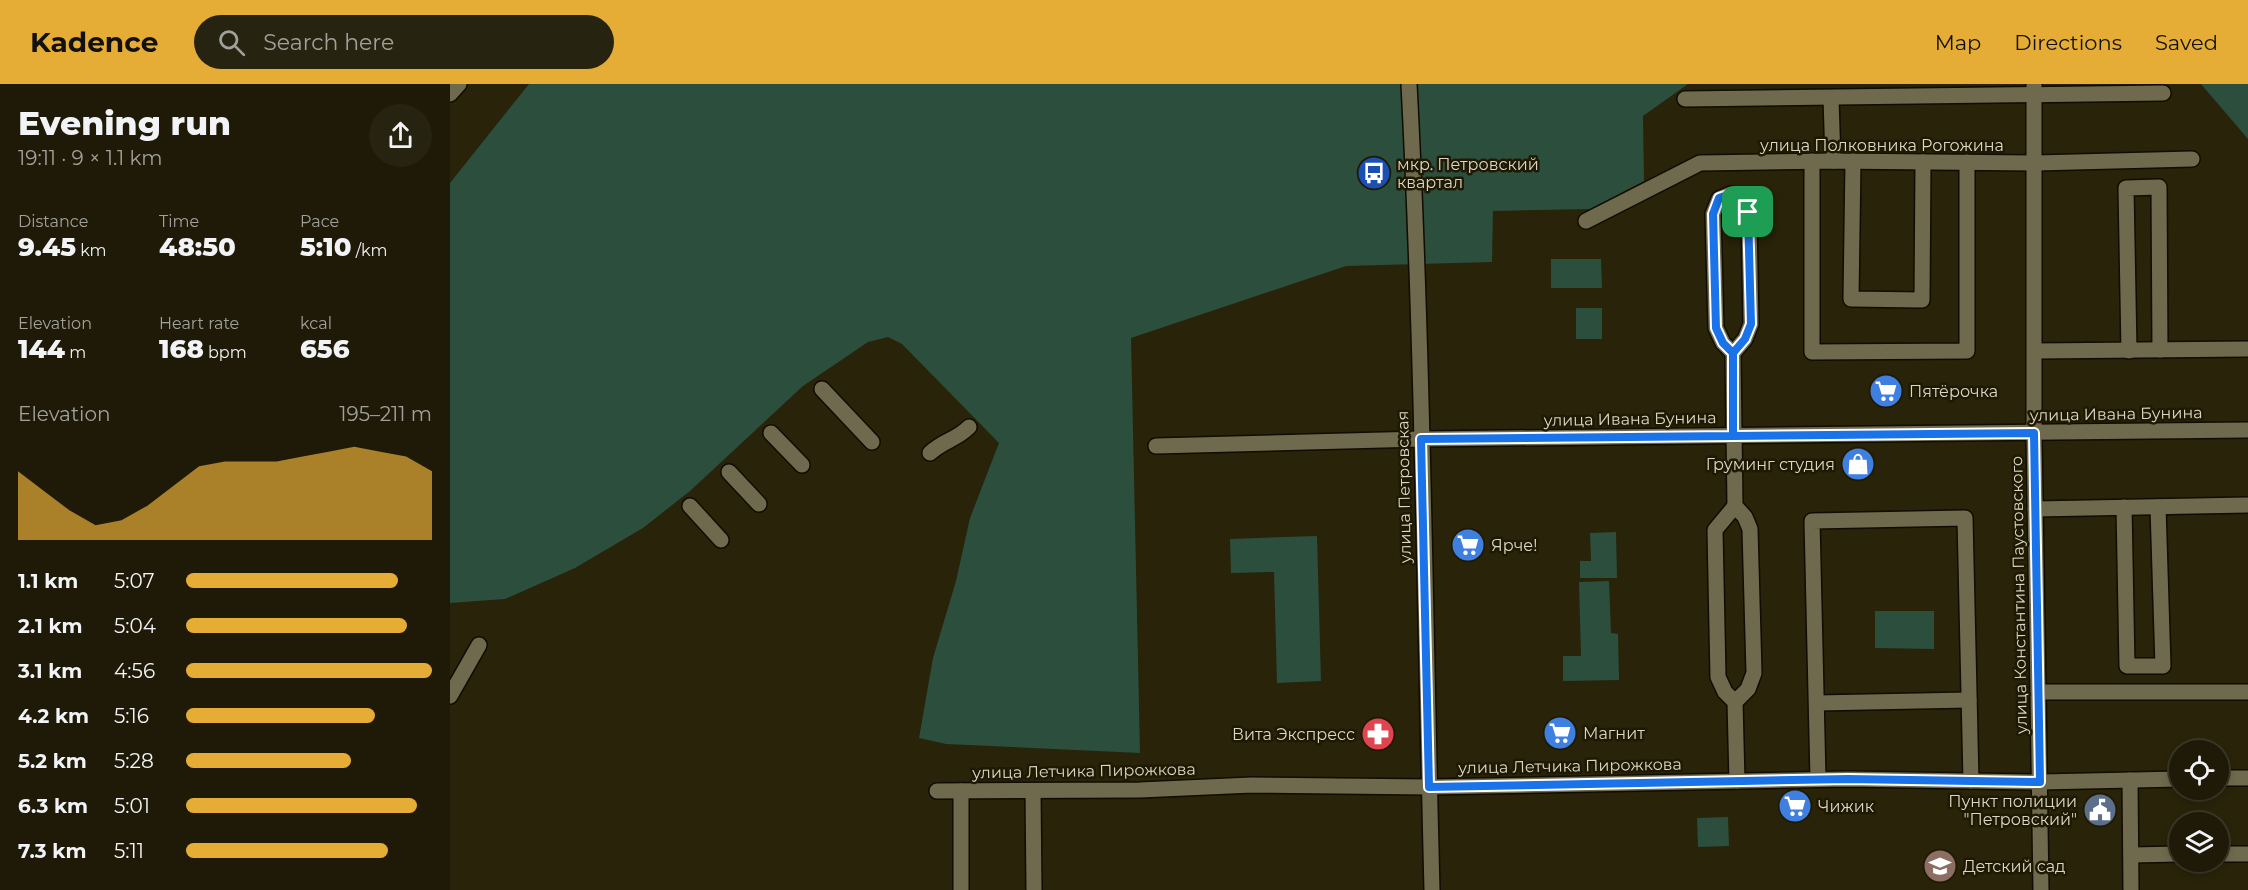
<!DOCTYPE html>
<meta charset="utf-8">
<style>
body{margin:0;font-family:Montserrat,sans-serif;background:#262311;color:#f1f3f6;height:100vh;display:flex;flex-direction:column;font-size:22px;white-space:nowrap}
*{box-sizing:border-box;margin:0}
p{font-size:20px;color:#a1a19b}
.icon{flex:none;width:33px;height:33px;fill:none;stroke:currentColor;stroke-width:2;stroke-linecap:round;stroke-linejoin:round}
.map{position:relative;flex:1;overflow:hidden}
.drawer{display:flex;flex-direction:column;background:#1e1a07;width:450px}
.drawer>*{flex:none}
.controls{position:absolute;left:1719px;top:656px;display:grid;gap:12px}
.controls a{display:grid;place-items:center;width:60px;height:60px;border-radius:50%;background:#1e1a07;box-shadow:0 3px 9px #0003,0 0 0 2px #3c3828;font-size:30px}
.pin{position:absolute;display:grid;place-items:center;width:51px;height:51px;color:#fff;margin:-26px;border-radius:12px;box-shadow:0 3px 9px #0006}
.round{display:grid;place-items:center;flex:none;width:63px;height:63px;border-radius:32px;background:#262311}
.headline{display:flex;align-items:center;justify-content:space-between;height:102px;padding:0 18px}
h1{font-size:33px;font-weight:800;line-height:45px}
.metrics{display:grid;grid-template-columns:repeat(3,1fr);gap:9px;height:102px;padding:6px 18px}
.metrics div{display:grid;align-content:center}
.metrics b{font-size:26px;font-weight:800}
.metrics small{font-size:16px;font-weight:400}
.metrics p{font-size:16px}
.chart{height:168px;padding:12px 18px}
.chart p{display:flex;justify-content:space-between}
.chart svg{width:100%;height:108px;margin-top:6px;fill:#e6ad36;opacity:.7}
ul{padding:0 18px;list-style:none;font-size:20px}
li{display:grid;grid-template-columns:96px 72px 1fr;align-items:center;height:45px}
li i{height:15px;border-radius:8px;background:#e6ad36}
header{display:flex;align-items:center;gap:36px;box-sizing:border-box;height:84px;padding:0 30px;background:#e6ad36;color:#111}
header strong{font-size:28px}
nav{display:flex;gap:33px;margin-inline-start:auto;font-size:21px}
.search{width:420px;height:54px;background:#262311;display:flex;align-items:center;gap:15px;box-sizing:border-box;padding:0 21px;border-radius:33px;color:#a1a19b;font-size:22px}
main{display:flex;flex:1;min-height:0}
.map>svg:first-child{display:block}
</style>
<header>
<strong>Kadence</strong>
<div class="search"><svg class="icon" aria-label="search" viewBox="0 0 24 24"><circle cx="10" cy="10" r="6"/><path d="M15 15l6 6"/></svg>Search here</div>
<nav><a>Map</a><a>Directions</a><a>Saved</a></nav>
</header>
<main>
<section class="drawer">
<div class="headline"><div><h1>Evening run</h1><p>19:11 · 9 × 1.1 km</p></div><a class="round"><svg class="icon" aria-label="share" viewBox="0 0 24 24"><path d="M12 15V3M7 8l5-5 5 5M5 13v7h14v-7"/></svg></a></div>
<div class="metrics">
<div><p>Distance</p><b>9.45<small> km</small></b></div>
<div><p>Time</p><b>48:50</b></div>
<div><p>Pace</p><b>5:10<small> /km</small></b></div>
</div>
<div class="metrics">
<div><p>Elevation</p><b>144<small> m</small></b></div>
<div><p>Heart rate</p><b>168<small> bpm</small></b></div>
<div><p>kcal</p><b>656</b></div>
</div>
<div class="chart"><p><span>Elevation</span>195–211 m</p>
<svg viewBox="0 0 160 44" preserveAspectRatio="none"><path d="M0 44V16L10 24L20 32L30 38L40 36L50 30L60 22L70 14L80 12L90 12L100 12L110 10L120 8L130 6L140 8L150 10L160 16V44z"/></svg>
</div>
<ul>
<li><b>1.1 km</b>5:07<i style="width:86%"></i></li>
<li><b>2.1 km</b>5:04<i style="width:90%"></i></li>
<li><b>3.1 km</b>4:56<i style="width:100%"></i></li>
<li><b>4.2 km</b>5:16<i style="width:77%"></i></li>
<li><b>5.2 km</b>5:28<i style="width:67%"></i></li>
<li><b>6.3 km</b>5:01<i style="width:94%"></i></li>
<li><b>7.3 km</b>5:11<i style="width:82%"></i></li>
</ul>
</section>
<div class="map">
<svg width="1798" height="806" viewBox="0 0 1798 806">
<rect width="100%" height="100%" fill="#282309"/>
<g fill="#2c4e3d">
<polygon points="79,0 1238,0 1193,32 1194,97 1140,125 1043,127 1042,178 896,182 681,254 690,669 496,660 469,654 483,574 506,497 520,434 549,359 452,260 438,253 418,258 353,302 240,407 193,444 125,484 55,515 0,519 0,99"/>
<polygon points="1751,0 1798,0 1798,55"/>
<polygon points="1101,175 1151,175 1152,204 1101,204"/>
<rect x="1126" y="224" width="26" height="31"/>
<polygon points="1166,448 1167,494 1130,494 1130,477 1141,477 1140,449"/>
<polygon points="867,452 871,597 827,599 824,488 781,489 780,455"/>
<polygon points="1159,497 1161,549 1168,550 1169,596 1113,597 1113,572 1131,572 1129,498"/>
<polygon points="1425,527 1484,527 1484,565 1425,564"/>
<polygon points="1278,733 1279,762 1248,763 1247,734"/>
</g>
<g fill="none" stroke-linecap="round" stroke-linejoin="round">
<g stroke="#110c00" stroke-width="18">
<g id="minor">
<path d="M959,0C973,268 975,537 982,806"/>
<polyline points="1584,0 1584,349 1591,806"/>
<polyline points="0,10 9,0"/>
<polyline points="1381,14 1383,77"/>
<polyline points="1235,15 1713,9"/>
<polyline points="1362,77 1362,268 1517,267 1517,78"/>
<polyline points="1403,77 1401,215 1472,216 1473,78"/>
<polygon points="1281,110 1292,115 1299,132 1301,240 1295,255 1283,269 1273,259 1266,244 1263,130 1269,115"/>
<polyline points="1136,137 1250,79 1383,77 1586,79 1742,75"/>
<polyline points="1585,267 1798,265"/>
<polyline points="1679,267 1676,104 1709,103 1710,266"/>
<polyline points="1283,269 1285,422 1295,433 1300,445 1304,589 1298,605 1285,618"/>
<polyline points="372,305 422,358"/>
<polyline points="321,349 352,381"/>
<polyline points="706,362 971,355 1798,346"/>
<path d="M480,369C494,356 506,356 519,343"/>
<polyline points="279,388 309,420"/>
<polyline points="240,422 271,456"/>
<polyline points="1285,422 1265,446 1268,593 1275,608 1285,618 1287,697"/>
<polyline points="1674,423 1677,582 1713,582 1708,423"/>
<polyline points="1585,425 1798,421"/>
<polyline points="1589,608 1798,608"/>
<polyline points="0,612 29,561"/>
<polyline points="1367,619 1519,616"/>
<polyline points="1768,694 1798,694"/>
<polyline points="1368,695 1362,437 1515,434 1521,697"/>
<polyline points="1680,696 1681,806"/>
<polyline points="487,707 690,706 802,701 979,703 1398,695 1590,698 1730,695"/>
<polyline points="511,707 511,806"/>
<polyline points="583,707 584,806"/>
<polyline points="1768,770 1798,770"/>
<polyline points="1681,771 1730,770"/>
</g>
</g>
<use href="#minor" stroke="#6f694e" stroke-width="15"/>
</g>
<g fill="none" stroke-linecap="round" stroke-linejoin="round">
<g stroke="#fff" stroke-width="12">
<polyline id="route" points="1298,128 1301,240 1295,255 1283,269 1283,352 971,355 979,703 1398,695 1590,698 1584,349 1283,352 1283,269 1273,259 1266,244 1263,130 1269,114 1281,110 1292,115 1298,128"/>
</g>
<use href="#route" stroke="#1a73e8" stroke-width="8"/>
</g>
<defs>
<g id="bus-disc" transform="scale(1.725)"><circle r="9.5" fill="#1a4fb4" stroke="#1f1902"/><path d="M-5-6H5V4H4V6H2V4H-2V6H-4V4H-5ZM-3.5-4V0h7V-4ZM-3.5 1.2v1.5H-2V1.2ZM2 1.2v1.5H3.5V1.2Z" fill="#fff"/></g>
<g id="supermarket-disc" transform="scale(1.725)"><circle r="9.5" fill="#3f7fe0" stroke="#1f1902"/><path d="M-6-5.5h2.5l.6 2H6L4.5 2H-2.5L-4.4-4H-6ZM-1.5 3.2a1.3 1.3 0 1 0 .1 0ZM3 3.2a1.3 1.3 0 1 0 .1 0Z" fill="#fff"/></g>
<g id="shop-disc" transform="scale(1.725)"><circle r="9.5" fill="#3f7fe0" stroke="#1f1902"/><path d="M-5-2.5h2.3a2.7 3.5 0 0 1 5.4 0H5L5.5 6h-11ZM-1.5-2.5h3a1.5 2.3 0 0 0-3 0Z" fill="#fff"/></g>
<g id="pharmacy-disc" transform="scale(1.725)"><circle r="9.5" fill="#e0444e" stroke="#1f1902"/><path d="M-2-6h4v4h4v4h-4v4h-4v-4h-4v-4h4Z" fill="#fff"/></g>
<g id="civic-disc" transform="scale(1.725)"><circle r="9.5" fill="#5c6f8a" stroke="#1f1902"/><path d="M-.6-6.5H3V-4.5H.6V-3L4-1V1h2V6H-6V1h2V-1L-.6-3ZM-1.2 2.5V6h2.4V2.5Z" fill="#fff"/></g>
<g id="school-disc" transform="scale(1.725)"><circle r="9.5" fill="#8d6e63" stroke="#1f1902"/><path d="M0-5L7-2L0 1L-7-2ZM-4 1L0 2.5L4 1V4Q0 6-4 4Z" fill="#fff"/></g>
</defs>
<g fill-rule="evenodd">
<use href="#bus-disc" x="924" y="89"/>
<use href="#supermarket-disc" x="1436" y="307"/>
<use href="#shop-disc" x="1408" y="380"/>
<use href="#supermarket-disc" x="1018" y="461"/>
<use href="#supermarket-disc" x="1110" y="649"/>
<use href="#pharmacy-disc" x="928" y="650"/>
<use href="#supermarket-disc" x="1345" y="722"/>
<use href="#civic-disc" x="1650" y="726"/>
<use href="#school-disc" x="1490" y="782"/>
</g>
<g text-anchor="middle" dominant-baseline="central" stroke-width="5" stroke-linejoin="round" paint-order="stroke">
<g font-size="16" fill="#dad7c8" stroke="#1f1902">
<text x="1432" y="61">улица Полковника Рогожина</text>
<text transform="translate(1666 330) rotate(-1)">улица Ивана Бунина</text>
<text transform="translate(1180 335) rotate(-1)">улица Ивана Бунина</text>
<text transform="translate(954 403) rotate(-91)">улица Петровская</text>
<text transform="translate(1569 511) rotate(-91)">улица Константина Паустовского</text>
<text transform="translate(1120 682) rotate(-1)">улица Летчика Пирожкова</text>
<text transform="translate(634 687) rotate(-1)">улица Летчика Пирожкова</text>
</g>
<g font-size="16" fill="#dad7c8" stroke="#1f1902" text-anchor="start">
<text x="947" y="80">мкр. Петровский<tspan x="947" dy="18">квартал</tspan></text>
<text x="1459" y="307">Пятёрочка</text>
<text x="1385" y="380" text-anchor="end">Груминг студия</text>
<text x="1041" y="461">Ярче!</text>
<text x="1133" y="649">Магнит</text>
<text x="905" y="650" text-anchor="end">Вита Экспресс</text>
<text x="1627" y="717" text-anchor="end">Пункт полиции<tspan x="1627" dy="18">"Петровский"</tspan></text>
<text x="1368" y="722">Чижик</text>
<text x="1513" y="782">Детский сад</text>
</g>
</g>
</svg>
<div class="controls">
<a><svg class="icon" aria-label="locate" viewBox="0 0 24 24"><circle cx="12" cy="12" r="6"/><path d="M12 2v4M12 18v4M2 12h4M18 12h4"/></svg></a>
<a><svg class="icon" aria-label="layers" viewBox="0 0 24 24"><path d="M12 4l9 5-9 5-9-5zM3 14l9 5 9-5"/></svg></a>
</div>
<div class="pin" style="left:1298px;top:128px;background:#1e9e55"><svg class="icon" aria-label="arrive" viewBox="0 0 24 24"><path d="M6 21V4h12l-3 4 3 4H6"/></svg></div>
</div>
</main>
